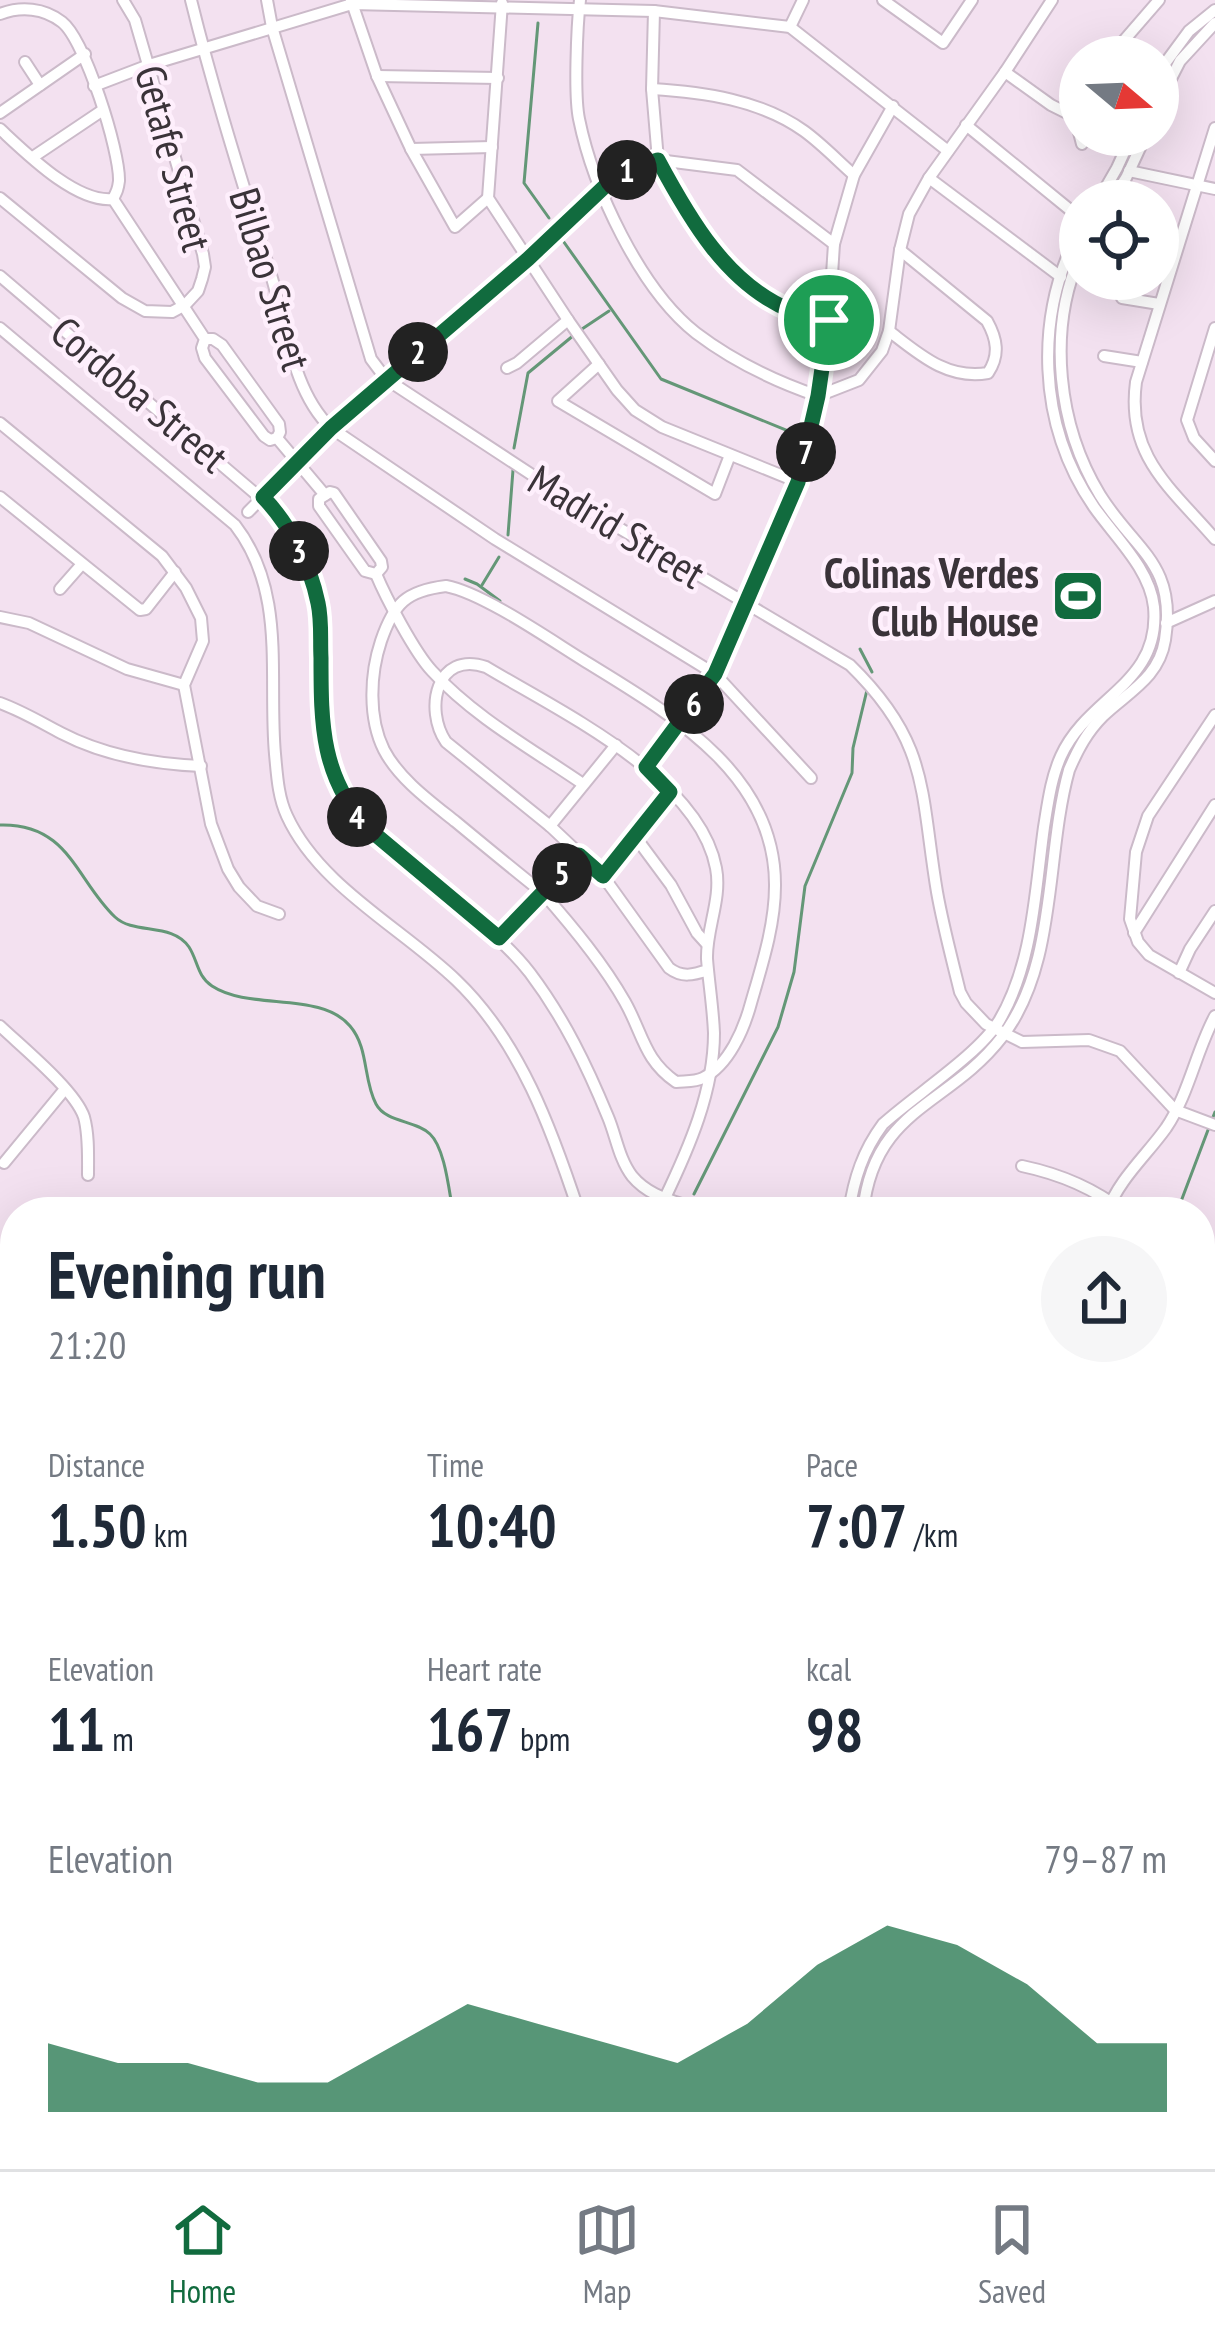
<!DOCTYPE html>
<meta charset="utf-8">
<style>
body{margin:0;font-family:"PT Sans Narrow",sans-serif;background:#f6f6f7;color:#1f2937;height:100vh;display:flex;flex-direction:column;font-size:45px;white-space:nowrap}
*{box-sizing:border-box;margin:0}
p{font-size:39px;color:#747a83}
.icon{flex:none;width:66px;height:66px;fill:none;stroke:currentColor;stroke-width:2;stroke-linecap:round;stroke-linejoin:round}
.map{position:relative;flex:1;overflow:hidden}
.sheet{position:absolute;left:0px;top:1197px;width:1215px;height:972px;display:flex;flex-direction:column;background:#fff;border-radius:48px 48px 0 0;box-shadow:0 12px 48px #0002}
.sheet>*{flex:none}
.needle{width:78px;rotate:109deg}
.buttons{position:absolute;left:1059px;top:36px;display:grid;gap:24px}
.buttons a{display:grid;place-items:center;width:120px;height:120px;border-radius:50%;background:#fff;box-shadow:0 12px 48px #0002;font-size:60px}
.pin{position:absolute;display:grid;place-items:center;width:102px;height:102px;color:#fff;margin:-51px;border:6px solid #fff;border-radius:50%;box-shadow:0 3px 12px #0007}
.km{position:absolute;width:60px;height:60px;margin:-30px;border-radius:50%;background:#222;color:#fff;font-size:33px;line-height:60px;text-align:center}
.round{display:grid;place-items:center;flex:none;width:126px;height:126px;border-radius:63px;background:#f6f6f7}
.headline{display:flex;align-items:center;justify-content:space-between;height:204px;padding:0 48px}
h1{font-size:66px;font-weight:700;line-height:90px}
.metrics{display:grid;grid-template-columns:repeat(3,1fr);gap:18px;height:204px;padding:12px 48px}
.metrics div{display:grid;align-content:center}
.metrics b{font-size:60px;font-weight:700}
.metrics small{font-size:33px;font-weight:400}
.metrics p{font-size:33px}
.chart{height:336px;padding:24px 48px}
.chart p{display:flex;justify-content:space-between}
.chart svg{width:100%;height:216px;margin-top:12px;fill:#116b3e;opacity:.7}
.menu{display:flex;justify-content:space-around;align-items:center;height:168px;border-top:3px solid #e0e1e3;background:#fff;font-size:33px;color:#747a83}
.menu a{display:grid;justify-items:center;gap:6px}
.menu .selected{color:#116b3e}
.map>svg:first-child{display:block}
</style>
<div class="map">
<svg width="1215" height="2169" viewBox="0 0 1215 2169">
<rect width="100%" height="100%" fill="#f3e1f0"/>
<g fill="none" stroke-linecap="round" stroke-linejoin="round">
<g stroke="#649777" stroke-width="3">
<polyline points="538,23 524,183 549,218"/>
<polyline points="561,238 661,379 803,437"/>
<polyline points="582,329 609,311"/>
<polyline points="514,448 528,373 574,335"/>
<polyline points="508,535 513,470"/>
<polyline points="465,579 477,584 500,601"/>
<polyline points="482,585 499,557"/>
<polyline points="860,649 872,672"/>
<path d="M0,825C69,823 76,880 115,917C134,935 172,922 189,947C198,961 197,976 212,986C250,1011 321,991 350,1026C369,1048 363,1080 376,1104C386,1123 416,1120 430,1134C445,1148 449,1191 453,1212"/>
<polyline points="1213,1117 1215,1112"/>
<polyline points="694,1194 778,1027 794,972 805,886 852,773 853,748 867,690"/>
<polyline points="1177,1212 1208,1130"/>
<polyline points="1200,1289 1206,1334 1200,1351"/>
<polyline points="0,1465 15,1478"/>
<polyline points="973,2154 992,2169"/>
</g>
<g stroke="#cbbac9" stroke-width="14">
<g id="street">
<path d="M191,0C214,93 243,184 271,275C287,326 292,391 331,428L495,539L715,674L811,778"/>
<path d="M267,0L272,27L371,359L386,379L555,490L850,665C930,743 920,791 937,892C943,926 952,959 960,992L966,1003L986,1024L1022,1042L1089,1040L1120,1051L1175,1110L1215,1125"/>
<polyline points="351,0 377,76 411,149 455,227 488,198"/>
<path d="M580,0C577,26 574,95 579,119C593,188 640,289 696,333C733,361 774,381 818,396L859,380L882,351L889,331L900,250L909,214L929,178L1005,72L1052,0"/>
<polyline points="883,0 943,43 972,0"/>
<polyline points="502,3 488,198 568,320 617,390 635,410 662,427 798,482"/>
<polyline points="654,11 652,89 658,160 687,215 722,258 757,292 794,312 829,320"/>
<path d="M0,14C21,6 44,8 62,22C85,40 120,151 119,181C118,189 117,191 113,199"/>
<polyline points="790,27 803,0"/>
<polyline points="1114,57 1120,45 1159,0"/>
<polyline points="25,62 40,85"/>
<polyline points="1005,72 1051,105 1075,117 1080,110"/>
<polyline points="1158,73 1189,31 1215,10"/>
<polyline points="377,76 498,78"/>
<polyline points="94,86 149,65 352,4 654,11 790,27 948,151"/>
<path d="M652,89C703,92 761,100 804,131C822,144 838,161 854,175"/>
<polyline points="1158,104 1180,61 1215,23"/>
<polyline points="0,113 85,54"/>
<polyline points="1075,117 1082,144"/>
<polyline points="966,125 1080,218"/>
<path d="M1215,128L1136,382C1126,456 1171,488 1215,539"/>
<path d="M0,129C27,154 76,203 113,199"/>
<polyline points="411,149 492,147"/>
<polyline points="33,157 103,110"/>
<polyline points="1129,171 1215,189"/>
<polyline points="929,178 1061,277"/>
<polyline points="0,198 122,298 145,311 172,312 185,305 198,291 202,279 205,267 203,254 135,20 123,0"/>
<polyline points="113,199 205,339 202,348 205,358 264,436 270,440 277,438 325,495"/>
<polyline points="1098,201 1117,168 1132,135"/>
<polyline points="1111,201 1126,178 1146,135"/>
<polyline points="1158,242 1177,245"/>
<path d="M0,276L277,512C297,543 318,583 320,621C323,672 313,726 333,774C366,855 476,903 530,973C564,1018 587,1066 608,1117C616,1136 619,1159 632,1176C651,1199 678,1201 704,1212"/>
<polyline points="1122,298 1159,304"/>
<path d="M0,328L235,525C287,592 268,676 275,754C277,775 278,797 287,816C319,886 402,928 456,980C520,1041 552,1130 579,1212"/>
<polyline points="1215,328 1187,420 1194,438 1215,461"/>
<path d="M889,331C919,354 947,380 988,373C1000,355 997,339 987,321L900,250"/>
<polyline points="205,339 213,339 222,345 279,424 280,432 277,438"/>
<polyline points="1104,356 1142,362"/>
<polyline points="599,364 558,401 715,494 730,455"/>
<polyline points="507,368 517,363 568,320"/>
<polyline points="0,423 162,556 186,588 201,618 203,641 184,685 211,824 228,869 239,887 257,906 279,914"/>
<polygon points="330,492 334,493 381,561 382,567 376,574 365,571 319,506 319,499"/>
<polyline points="0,497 140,610 146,609 175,572"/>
<polyline points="248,512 331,428 528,259 620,172 658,160 737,170 834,244"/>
<path d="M376,574C386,598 415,653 432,671C474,717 532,749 583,784"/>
<path d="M446,586C483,593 549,639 583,660C667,712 776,772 775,886C775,925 762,965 751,1003C744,1029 729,1065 703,1078C695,1082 685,1081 676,1082C644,1060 643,1034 625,1002C603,963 572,926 543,893C514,870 485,846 456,822C431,802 399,779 384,750C368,718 370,674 381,641C394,603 406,591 446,586Z"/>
<polyline points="60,589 82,564"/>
<polyline points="0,617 29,623 127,669 184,685"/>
<polyline points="1166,623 1215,601"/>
<path d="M0,703C22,711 40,722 61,733C105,756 152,764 201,766"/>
<polyline points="1215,715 1148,816 1136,852 1130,919 1138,942 1149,955 1215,993"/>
<polyline points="646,767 715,674 803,469 818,396 829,320 834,244 854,175 893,106"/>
<polyline points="550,826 616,745"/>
<polyline points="634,835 671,885 697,933 706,943"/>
<polyline points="603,876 670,792"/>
<polyline points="1134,933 1215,805"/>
<polyline points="499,938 579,855"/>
<polyline points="1179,973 1190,949 1215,911"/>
<path d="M0,1026C22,1047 75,1090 84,1117C89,1135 88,1156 88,1175"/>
<polyline points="4,1163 65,1089"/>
<path d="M1022,1166C1060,1174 1094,1188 1124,1212"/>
<path d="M664,1200C689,1148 714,1091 714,1033C713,1008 709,984 707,959C706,929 722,899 716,868C699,777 559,711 486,667C436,650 424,710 446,742L550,826L603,876L669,968C682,978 693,975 708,970"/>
<path d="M849,1212C854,1178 863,1151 883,1124C915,1095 978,1055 999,1021C1033,964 1035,891 1044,827C1048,803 1051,778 1061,756C1088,696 1161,684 1154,607C1150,569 1115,537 1094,507C1037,424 1034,316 1080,229"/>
<path d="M863,1212C874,1107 948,1107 1002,1037C1058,964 1045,856 1069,770C1078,749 1087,732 1103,716C1128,692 1159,678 1165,640C1177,563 1135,551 1100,495C1058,426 1047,331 1080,256"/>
<path d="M1107,1212C1119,1179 1146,1156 1166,1128C1189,1094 1196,1051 1215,1016"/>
<polyline points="1200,1254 1215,1252"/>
<polyline points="420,2169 423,2154"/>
</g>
</g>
<use href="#street" stroke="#fff" stroke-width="10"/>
</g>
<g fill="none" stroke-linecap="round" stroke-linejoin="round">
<g stroke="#fff" stroke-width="24">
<path id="route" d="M658,160C689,218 727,285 792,311C804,316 817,317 829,320L818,396L798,482L715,674L646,767L670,792L603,876L579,855L499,938L370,830C321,779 321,724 321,658C320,640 322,621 318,603C310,564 290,525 263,497L331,428L528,259L620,172Z"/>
</g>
<use href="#route" stroke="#116b3e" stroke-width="15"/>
</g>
<defs>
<g id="stadium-square" transform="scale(2.7)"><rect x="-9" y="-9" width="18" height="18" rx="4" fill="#116b3e" stroke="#feeffc"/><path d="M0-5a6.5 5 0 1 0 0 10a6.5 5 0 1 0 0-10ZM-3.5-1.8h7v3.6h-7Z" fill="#fff"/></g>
</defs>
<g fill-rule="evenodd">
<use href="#stadium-square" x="1078" y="596"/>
</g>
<g text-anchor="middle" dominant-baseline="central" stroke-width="9" stroke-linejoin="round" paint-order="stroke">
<g font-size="42" fill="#3a3339" stroke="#feeffc">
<text transform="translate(174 158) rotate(75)">Getafe Street</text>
<text transform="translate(271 279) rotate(73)">Bilbao Street</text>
<text transform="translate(140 394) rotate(40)">Cordoba Street</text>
<text transform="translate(617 526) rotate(31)">Madrid Street</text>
</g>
<g font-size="42" font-weight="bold" fill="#3a3339" stroke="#feeffc" text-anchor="end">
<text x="1039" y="572">Colinas Verdes<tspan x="1039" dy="48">Club House</tspan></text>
</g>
</g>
</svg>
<div class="buttons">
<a><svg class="needle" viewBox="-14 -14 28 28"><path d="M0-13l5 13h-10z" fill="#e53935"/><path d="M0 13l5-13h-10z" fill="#747a83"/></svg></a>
<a><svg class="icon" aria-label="locate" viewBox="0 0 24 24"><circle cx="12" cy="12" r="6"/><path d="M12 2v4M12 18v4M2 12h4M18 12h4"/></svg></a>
</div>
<div class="pin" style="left:829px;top:320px;background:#1e9e55"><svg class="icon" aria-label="arrive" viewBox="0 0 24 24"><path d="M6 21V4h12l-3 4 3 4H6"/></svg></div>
<b class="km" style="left:627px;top:170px">1</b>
<b class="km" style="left:418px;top:352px">2</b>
<b class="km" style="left:299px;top:551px">3</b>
<b class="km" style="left:357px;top:817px">4</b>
<b class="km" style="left:562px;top:873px">5</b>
<b class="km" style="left:694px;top:704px">6</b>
<b class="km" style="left:806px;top:452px">7</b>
<section class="sheet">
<div class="headline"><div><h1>Evening run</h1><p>21:20</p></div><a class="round"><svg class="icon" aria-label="share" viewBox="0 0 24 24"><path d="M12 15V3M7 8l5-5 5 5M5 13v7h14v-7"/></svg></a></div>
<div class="metrics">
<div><p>Distance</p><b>1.50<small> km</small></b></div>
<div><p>Time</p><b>10:40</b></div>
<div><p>Pace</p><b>7:07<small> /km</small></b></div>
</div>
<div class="metrics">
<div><p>Elevation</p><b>11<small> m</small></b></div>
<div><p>Heart rate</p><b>167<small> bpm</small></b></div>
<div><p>kcal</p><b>98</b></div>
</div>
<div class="chart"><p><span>Elevation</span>79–87 m</p>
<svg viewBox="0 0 160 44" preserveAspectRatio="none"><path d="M0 44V30L10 34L20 34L30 38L40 38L50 30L60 22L70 26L80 30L90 34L100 26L110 14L120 6L130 10L140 18L150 30L160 30V44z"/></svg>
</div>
</section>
</div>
<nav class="menu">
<a class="selected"><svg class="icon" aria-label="home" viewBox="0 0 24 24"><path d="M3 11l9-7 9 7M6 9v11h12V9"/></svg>Home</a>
<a><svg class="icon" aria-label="map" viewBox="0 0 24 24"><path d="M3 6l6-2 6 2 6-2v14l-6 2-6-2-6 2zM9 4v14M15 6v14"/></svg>Map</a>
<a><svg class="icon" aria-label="saved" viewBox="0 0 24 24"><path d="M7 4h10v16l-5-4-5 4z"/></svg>Saved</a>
</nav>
